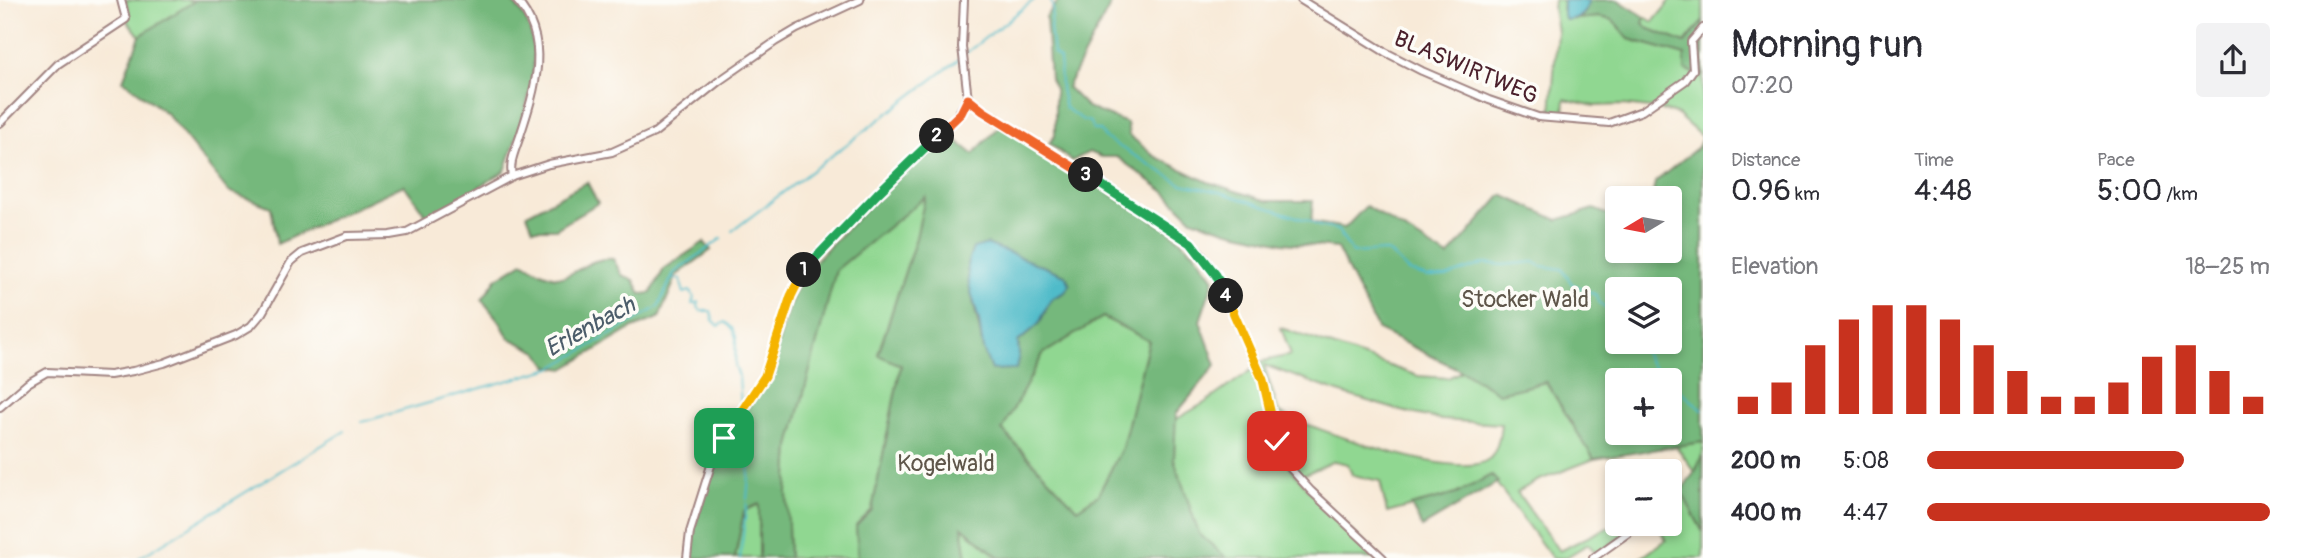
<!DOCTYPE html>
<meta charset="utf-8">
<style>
body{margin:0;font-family:Pangolin,sans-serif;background:#f2f2f3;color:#2b2b33;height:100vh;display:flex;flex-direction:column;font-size:26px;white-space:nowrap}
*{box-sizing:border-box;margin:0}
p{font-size:23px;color:#7c7c81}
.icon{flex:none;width:38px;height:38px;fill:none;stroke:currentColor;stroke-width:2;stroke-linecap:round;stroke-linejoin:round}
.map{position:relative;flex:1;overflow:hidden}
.drawer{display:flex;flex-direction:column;background:#fff;width:595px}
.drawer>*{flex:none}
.needle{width:46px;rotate:260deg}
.fabs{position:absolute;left:1605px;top:186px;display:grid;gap:14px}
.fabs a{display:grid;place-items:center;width:77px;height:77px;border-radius:7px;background:#fff;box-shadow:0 4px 10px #0003;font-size:35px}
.pin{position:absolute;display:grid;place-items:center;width:60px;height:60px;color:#fff;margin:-30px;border-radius:14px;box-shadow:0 4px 10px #0006}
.km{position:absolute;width:35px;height:35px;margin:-18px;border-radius:50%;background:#222;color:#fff;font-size:19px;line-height:35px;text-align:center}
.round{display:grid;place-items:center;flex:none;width:74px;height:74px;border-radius:7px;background:#f2f2f3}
.overview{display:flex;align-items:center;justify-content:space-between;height:119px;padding:0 28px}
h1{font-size:38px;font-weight:600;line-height:52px}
.stats{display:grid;grid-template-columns:repeat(3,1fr);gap:10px;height:119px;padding:7px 28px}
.stats div{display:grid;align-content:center}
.stats b{font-size:30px;font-weight:600}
.stats small{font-size:19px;font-weight:400}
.stats p{font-size:19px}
.chart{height:196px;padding:14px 28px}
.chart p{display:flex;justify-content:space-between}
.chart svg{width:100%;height:126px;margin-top:7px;stroke:#c8321e;stroke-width:6}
ul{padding:0 28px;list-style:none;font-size:23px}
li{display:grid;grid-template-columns:112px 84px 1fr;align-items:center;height:52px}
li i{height:18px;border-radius:9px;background:#c8321e}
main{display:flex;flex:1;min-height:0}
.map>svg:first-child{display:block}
</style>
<main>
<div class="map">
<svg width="1703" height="558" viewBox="0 0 1703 558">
<rect width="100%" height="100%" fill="#fdfcf7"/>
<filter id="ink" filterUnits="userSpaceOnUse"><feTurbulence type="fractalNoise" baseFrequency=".0143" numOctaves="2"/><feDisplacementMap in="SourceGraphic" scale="14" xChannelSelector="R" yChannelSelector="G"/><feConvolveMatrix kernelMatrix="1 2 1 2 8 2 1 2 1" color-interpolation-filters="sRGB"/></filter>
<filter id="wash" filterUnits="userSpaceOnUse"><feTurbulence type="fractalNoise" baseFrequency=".00686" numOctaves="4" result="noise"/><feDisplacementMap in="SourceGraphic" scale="28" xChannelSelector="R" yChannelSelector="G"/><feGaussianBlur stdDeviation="1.57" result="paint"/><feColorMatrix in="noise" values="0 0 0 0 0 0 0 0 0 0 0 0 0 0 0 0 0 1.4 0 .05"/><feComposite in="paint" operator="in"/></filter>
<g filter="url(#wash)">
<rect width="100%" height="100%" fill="#f8ead8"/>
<g fill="#90d791" stroke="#6d7b5e" stroke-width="2" fill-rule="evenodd">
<polygon points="125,0 196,0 140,36 127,21 129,12"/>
<polygon points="1554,0 1563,0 1562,9 1566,20 1599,17 1613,20 1629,39 1685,55 1685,70 1703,75 1702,137 1676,114 1659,109 1623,105 1594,106 1565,99 1564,113 1551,113 1557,31 1553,9"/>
<polygon points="1671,0 1703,0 1703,21 1685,43 1647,28 1643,23 1645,17 1653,22"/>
<polygon points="926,196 916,238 878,354 901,365 872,510 856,526 858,558 789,558 787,492 790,446 836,269"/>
<polygon points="1103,317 1149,340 1122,448 1098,495 1077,509 1002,430 1043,353"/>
<path d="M1281,328L1418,376L1448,378L1462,371L1499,393L1546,382L1594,459L1537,481L1517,492L1559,551L1617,523H1639L1597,554L1588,544L1565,558H1552L1491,476L1456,494L1387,513L1380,481L1352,475L1348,464L1334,461L1301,476L1280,439L1267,383L1259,362L1291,355ZM1264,365L1338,392L1401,411L1442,420L1501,424C1500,434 1498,452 1489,459C1459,483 1313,428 1279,413Z"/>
<path d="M1256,367C1266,389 1265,414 1273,436C1295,489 1342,519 1380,558H1227L1199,535L1174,459L1175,420L1206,402Z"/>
<polygon points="1703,442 1703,454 1695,472 1676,446"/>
<polygon points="1686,485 1681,491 1703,532 1703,558 1641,558 1666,540 1656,523 1670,523 1670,495"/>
<polygon points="759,504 759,558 735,558 744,511"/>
<polygon points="961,526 999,558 967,558"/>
</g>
<g fill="#74b87b" stroke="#5f6c53" stroke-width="2" fill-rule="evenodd">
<path d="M196,0H510C558,40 521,123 505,171L428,218L404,185L277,244L271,207L228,191L166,113L123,80L140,36Z"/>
<path d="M1059,0H1113L1067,87L1088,108L1127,123L1129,135L1154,156L1208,182L1267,201H1313L1311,222L1345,228L1366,206L1448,257L1502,195L1558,220L1594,209L1617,218V250H1670V198H1652L1655,182L1698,147L1703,136V442L1594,459L1546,382L1499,393L1462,371L1378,330L1337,248L1283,243L1229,231L1192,219L1165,192L1117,157H1102L1089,152L1072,161L1049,143L1055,136V89L1050,79L1046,17ZM1617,289H1670V341H1617ZM1617,380H1670V432H1617Z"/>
<polygon points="1589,0 1618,0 1645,17 1643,23 1647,28 1685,43 1703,21 1703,75 1685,70 1685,55 1629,39 1613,20 1599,17 1578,19 1584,14"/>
<path d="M1001,125L1170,231L1196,254L1214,279L1200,321L1216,365L1176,414L1174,459L1199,534L1227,558H1000L962,527L967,558H858L856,526L872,510L901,365L878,355L916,238L925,197L836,270L790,446L787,492L789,558H759V504L744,511L735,558H689V547L714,460L739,417L749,406L767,378L793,296L810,266L878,196L946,132L973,154ZM1034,263L1065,275V292L1051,299L1039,324L1018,342L1019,354L983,349C979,320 969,293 967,264ZM1103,317L1149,341L1122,448L1098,495L1077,509L1002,430L1043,354Z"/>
<polygon points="587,182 598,203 556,229 533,229 527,214"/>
<path d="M704,242L711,250L677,275L659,318L633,328L564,369L548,366L538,352L509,338L500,322L482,300L496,279L523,262C534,268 547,277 560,277C574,277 589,256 613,259L622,275L634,280L641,294L651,293L664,269Z"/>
<polygon points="1703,454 1703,532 1681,491 1696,470"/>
<polygon points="1491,475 1498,482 1422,527 1411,506 1456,494"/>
</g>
<g fill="#4fbbc9" stroke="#4c6d7a" stroke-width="2">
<path d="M1563,0H1588L1589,1C1584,15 1581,18 1566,20L1563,16Z"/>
<polygon points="987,244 1065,275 1070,284 1065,292 1051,299 1039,324 1018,342 1019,354 1016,369 991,370 983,349 979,321 969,285 967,264 973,248"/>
</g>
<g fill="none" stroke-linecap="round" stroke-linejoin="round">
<g stroke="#4fbbc9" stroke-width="2">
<polyline points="1051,0 1053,9 1050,27 1053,53 1060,59 1061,88 1065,108 1083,120 1090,122 1093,130 1100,130 1105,138 1182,184 1220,192 1309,221 1319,226 1338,230 1352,253 1384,251 1391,254 1408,271 1427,277 1446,277 1485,263 1503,265 1534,262 1541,266 1562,269 1572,284 1596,295 1599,303 1617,314"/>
<polyline points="966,53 1034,0"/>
<polyline points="732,231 962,57"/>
<polyline points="673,276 674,279 680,279 684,293 690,291 694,297 692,304 699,302 698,307 701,311 711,311 713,320 719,326 725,322 732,328 736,337 735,367 739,376 741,406"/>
<polyline points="1638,341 1652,366 1668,380"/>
<polyline points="1670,381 1702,410"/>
<polyline points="743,417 751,434 745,443 751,451 747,499"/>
<polyline points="362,422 552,368 658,307 674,273 722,238"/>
<polyline points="139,558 345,431"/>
<polyline points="740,558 747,503"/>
</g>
</g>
</g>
<g filter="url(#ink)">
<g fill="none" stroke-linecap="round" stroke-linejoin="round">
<g stroke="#a18482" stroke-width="10">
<g id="minor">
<polyline points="964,0 962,47 968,99"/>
<polyline points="1301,0 1385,52 1422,71 1489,100 1538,117 1609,123 1642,111 1685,81 1693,70 1691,42 1703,28"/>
<polyline points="968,99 983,111 1171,229 1199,251 1216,275 1263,380 1277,441 1290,468 1311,491 1383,558"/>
<polyline points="0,123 58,64 126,19 121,0"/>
<path d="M512,176C509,163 515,151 519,139C534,93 553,40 516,0"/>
<polyline points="0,407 28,383 47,372 110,375 133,371 164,363 236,335 251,326 262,313 291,262 302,253 347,236 390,235 407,232 512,176 549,164 612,152 654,133 719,81 775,42 797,29 860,0"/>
<polyline points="687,558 690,532 713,459 724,438 766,376 791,296 808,264 954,120 968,99"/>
<polyline points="1593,558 1638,526"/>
</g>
</g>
<use href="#minor" stroke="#fff" stroke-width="6"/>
</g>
</g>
<g fill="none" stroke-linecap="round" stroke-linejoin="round" filter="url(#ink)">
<g stroke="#fff" stroke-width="14">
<polyline id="split-1" points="724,438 765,376 791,296 804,270"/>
</g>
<g stroke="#fff" stroke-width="14">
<polyline id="split-2" points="804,270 877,194 937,136"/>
</g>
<g stroke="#fff" stroke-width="14">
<polyline id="split-3" points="937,136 961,113 968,99 983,111 1086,175"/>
</g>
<g stroke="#fff" stroke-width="14">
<polyline id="split-4" points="1086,175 1191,243 1216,275 1226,296"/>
</g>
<g stroke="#fff" stroke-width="14">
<polyline id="split-5" points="1226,296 1263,380 1277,441"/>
</g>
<use href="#split-1" stroke="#f5b400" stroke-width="9"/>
<use href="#split-2" stroke="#22a559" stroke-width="9"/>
<use href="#split-3" stroke="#f0652b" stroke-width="9"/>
<use href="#split-4" stroke="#22a559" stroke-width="9"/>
<use href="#split-5" stroke="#f5b400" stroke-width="9"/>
</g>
<g text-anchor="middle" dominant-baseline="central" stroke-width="7" stroke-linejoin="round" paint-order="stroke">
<g font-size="23" fill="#4a1f2b" stroke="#fdfcf7">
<text transform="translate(1466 67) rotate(23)">BLASWIRTWEG</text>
</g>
<g font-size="23" fill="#5f564a" stroke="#fdfcf7">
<text x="1525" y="299">Stocker Wald</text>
<text x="946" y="463">Kogelwald</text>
</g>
<g font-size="24" font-style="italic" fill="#4c5d6a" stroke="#fdfcf7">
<text transform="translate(590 327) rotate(-29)">Erlenbach</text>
</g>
</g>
</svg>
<div class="fabs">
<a><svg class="needle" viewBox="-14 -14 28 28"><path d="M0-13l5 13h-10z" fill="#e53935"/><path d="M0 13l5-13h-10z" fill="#7c7c81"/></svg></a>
<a><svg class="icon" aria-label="layers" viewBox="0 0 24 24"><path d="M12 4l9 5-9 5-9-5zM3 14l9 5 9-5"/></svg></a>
<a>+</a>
<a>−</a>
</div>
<div class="pin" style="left:724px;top:438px;background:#1e9e55"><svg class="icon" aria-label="arrive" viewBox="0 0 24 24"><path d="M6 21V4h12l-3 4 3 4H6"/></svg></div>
<div class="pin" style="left:1277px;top:441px;background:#d93025"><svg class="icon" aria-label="check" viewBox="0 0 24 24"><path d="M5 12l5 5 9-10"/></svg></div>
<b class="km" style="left:804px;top:270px">1</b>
<b class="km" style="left:937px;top:136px">2</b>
<b class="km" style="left:1086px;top:175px">3</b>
<b class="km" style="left:1226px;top:296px">4</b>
</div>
<section class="drawer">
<div class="overview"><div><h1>Morning run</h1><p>07:20</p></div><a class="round"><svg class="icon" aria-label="share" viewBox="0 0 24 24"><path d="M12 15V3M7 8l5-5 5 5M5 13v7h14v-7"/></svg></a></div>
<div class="stats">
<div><p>Distance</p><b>0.96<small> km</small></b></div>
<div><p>Time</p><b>4:48</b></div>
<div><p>Pace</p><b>5:00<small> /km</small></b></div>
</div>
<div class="chart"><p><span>Elevation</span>18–25 m</p>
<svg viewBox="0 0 160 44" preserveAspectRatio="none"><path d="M5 44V38M15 44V33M25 44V20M35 44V11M45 44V6M55 44V6M65 44V11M75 44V20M85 44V29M95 44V38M105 44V38M115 44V33M125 44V24M135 44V20M145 44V29M155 44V38"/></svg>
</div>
<ul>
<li><b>200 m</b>5:08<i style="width:75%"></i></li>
<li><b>400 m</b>4:47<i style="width:100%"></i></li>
</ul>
</section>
</main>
